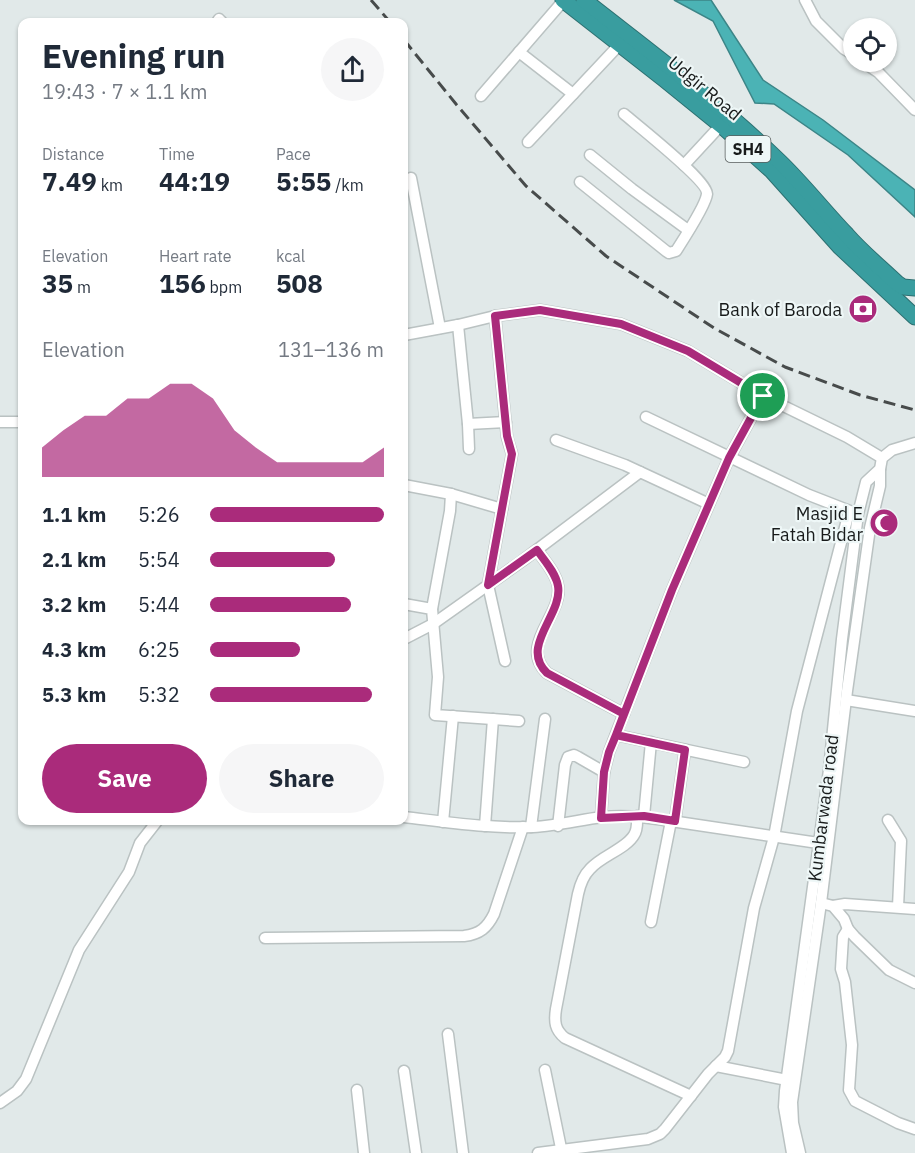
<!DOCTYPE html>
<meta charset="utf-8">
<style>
body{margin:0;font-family:"IBM Plex Sans",sans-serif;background:#f6f6f7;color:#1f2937;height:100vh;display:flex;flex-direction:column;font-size:22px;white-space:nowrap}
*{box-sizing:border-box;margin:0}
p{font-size:20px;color:#747a83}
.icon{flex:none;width:33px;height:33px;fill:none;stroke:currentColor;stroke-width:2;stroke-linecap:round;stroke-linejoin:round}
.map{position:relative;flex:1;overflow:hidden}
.side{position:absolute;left:18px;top:18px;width:390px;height:807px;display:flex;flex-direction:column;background:#fff;border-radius:12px;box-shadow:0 2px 4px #0004}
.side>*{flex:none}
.fabs{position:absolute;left:843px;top:18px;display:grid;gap:12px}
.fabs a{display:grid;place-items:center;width:54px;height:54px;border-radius:50%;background:#fff;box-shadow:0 2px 4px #0004;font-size:30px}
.pin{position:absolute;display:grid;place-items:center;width:51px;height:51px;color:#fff;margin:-26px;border:3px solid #fff;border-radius:50%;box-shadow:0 2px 6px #0007}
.round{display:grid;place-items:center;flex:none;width:63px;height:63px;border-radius:32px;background:#f6f6f7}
.overview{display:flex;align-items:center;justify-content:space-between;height:102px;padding:0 24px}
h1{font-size:33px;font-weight:700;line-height:45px}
.metrics{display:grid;grid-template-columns:repeat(3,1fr);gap:9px;height:102px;padding:6px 24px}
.metrics div{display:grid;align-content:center}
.metrics b{font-size:26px;font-weight:700}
.metrics small{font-size:16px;font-weight:400}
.metrics p{font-size:16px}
.chart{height:168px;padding:12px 24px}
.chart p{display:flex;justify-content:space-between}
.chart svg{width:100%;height:108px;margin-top:6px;fill:#aa2b7b;opacity:.7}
.primary-button{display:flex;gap:12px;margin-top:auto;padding:12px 24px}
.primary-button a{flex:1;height:69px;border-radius:36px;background:#aa2b7b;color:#fff;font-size:24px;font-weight:700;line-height:69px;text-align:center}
.primary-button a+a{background:#f6f6f7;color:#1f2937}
ul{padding:0 24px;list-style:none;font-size:20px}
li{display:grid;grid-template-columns:96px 72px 1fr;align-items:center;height:45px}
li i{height:15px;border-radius:8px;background:#aa2b7b}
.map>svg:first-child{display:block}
</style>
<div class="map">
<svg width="915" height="1153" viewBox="0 0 915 1153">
<rect width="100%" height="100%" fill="#e1e9e9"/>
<polygon fill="#4bb3b5" stroke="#3c8587" stroke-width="1.5" points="674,0 711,0 763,80 823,120 915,190 915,217 848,155 774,104 755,103 713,21"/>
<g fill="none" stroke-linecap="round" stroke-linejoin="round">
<g stroke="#bac2c2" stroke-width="13">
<g id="minor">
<polyline points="805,0 816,21 844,49 854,55"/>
<polyline points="217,22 219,19 222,22"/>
<polyline points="519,52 573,94"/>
<polyline points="863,62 878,72 915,110"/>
<polyline points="481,96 564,0"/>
<polyline points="528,142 620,44"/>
<polyline points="590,155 632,189 688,230"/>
<polyline points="684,165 721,125"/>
<polyline points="411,178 440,328"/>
<path d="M580,182L666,251L669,253L676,251C683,240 706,205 707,194C708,181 638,126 624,114"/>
<polyline points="495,316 507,437 512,454 488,585 505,661"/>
<polyline points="458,325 468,424 469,449"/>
<polyline points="404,335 458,325 495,316 540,310 621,324 688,351 763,396 847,437 882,458"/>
<polyline points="646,417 809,495 855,513"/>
<polyline points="0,422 22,422"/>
<polyline points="468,424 506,422"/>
<polyline points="556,440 625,465 709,504"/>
<polyline points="404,485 451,494 450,511 432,609"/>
<polyline points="451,494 502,509"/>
<path d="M537,550C544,560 556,573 558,586C563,615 518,645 547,673L624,714"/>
<polyline points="404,604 432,609 438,677 435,715 519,721"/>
<polyline points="404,639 433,624 488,585 522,561 640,472"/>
<polyline points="846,700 915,711"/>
<polyline points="616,735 744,762"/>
<path d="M637,816C637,822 638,829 634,835C626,849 601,856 590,869C583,876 580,885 578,894L556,1009C554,1022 555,1030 565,1038L691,1096"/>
<polyline points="644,816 651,742"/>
<path d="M404,817C446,822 490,829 533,827C557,826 579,820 602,817C625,815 648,817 671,821"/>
<polyline points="601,817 604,772 609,752 672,590 729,458 763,396"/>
<polyline points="888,820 901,841 898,907"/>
<polyline points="675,821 685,750"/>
<polyline points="443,822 453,716"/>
<polyline points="485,826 493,719"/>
<polyline points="558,826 565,765 568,757 574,755 578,757 604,772"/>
<polyline points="531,827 545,719"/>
<polyline points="821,903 833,906 844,919 848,929 855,937 889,970 915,983"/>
<polyline points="833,906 845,904 915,909"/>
<polyline points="651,922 671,821 825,844"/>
<polyline points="848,929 843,937 841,969 845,982 852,1045 849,1090 855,1101 898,1123 915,1129"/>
<path d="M265,938L464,936C480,934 487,928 494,914L523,827"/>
<polyline points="448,1034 463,1153"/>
<polyline points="716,1066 787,1080"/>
<polyline points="545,1070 562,1153"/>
<polyline points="404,1071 416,1153"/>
<polyline points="357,1090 364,1153"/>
<polyline points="0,1103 17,1091 26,1079 79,950 129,872 140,843 158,820"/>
<polyline points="538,1153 648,1139 660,1134 665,1129 708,1074 725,1057 728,1051 754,908 774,837 797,711 849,512"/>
<polyline points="792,1153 784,1107 785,1091 829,770 842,639 858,514 866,482 880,469 882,458 892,450 915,443"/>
<polyline points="800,1153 793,1123 792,1102 821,903 847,691 870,528 880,486 880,469"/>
</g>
</g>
<g stroke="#2d7071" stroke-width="17">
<g id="highway">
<polyline points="563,0 664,79 723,127 772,171 840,247 915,317"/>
<path d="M584,0C650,52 718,102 779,161C803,184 824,211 847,235C862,252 880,267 897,283L903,287L915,288"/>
</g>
</g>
<use href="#minor" stroke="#fff" stroke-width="10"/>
<use href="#highway" stroke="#399d9f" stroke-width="15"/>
<g stroke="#474b4b" stroke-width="3" stroke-dasharray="12 6" stroke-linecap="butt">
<polyline points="371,0 390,22"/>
<polyline points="404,40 456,104 526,186 606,256 714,328 785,367 860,395 915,410"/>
</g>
</g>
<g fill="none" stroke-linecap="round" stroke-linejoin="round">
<g stroke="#fff" stroke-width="12">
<path id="route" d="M763,396L729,458L672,590L616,735L609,752L604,772L601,818L644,816L675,821L685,750L616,735L624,714L547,673C519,646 563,615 558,586C556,573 544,560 537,550L488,585L512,454L507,436L495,316L540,310L621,324L688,351L763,396"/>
</g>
<use href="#route" stroke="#aa2b7b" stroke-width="8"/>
</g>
<defs>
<g id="bank-disc" transform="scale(1.5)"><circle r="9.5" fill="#aa2b7b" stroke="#eef7f7"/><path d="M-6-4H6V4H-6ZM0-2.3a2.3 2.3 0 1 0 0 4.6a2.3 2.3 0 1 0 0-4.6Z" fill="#fff"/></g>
<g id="mosque-disc" transform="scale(1.5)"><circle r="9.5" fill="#aa2b7b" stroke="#eef7f7"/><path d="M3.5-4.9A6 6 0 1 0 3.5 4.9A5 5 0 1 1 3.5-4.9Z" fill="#fff"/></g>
</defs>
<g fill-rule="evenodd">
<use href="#bank-disc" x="863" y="309"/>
<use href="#mosque-disc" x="884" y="523"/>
</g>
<g text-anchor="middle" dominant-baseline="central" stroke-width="4.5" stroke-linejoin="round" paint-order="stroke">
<rect fill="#eef7f7" stroke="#585d5d" stroke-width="1.5" x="725.5" y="136" width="45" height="26" rx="4.5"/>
<g font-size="16" font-weight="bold" fill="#181b1b">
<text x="748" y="149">SH4</text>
</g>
<g font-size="18" fill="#181b1b" stroke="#eef7f7">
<text transform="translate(705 88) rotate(40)">Udgir Road</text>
<text transform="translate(823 808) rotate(-83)">Kumbarwada road</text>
</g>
<g font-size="18" fill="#181b1b" stroke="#eef7f7" text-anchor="end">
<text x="842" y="309">Bank of Baroda</text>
<text x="863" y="513">Masjid E<tspan x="863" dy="21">Fatah Bidar</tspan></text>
</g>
</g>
</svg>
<div class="fabs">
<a><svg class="icon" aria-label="locate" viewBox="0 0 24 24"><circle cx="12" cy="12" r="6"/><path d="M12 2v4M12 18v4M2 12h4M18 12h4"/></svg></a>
</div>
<div class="pin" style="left:763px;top:396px;background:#1e9e55"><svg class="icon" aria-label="arrive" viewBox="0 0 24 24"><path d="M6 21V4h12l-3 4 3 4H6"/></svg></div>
<section class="side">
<div class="overview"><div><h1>Evening run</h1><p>19:43 · 7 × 1.1 km</p></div><a class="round"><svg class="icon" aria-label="share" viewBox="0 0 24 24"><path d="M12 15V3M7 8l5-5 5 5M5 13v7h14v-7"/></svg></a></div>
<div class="metrics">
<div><p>Distance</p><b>7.49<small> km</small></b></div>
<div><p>Time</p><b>44:19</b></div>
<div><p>Pace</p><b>5:55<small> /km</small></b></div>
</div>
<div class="metrics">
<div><p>Elevation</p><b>35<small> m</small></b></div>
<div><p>Heart rate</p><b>156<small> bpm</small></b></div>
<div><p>kcal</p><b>508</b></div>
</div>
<div class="chart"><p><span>Elevation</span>131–136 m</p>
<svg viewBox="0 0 160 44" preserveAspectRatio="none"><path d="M0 44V32L10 25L20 19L30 19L40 12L50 12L60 6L70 6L80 12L90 25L100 32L110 38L120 38L130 38L140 38L150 38L160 32V44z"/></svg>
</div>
<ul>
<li><b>1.1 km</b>5:26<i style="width:100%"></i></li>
<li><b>2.1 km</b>5:54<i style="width:72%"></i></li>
<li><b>3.2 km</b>5:44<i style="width:81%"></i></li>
<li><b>4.3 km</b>6:25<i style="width:52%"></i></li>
<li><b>5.3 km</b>5:32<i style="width:93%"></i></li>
</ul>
<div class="primary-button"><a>Save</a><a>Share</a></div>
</section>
</div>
